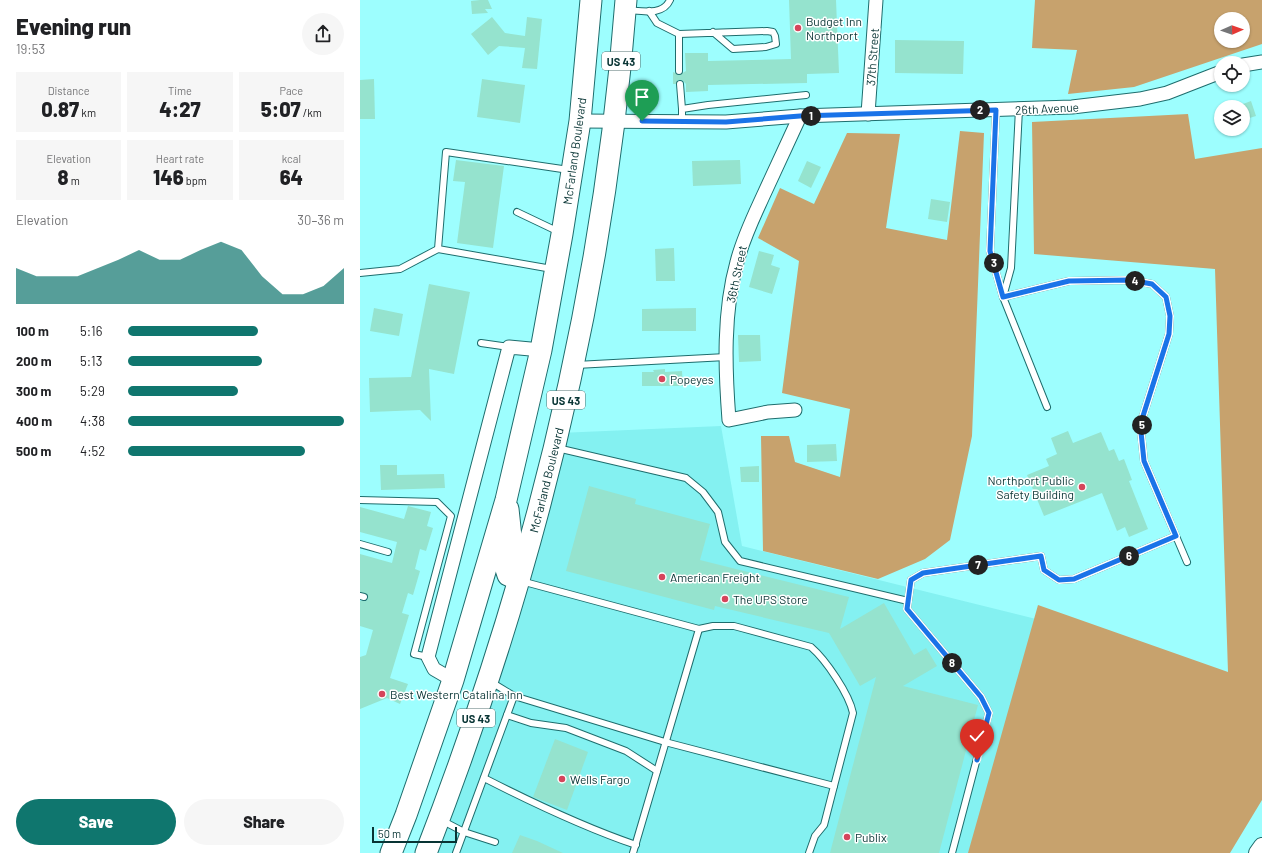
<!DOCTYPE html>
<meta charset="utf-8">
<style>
body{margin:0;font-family:Barlow,sans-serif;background:#f6f6f6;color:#202124;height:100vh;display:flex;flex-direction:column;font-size:15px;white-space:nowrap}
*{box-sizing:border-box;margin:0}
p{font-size:13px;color:#757577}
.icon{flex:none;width:22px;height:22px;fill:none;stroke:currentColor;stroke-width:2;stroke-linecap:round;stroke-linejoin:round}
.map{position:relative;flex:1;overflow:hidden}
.panel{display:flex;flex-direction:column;background:#fff;width:360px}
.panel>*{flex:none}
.needle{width:26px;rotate:88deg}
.controls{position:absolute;left:854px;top:12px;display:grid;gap:8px}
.controls a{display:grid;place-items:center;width:36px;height:36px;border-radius:50%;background:#fff;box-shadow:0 1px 3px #0004;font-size:20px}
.scale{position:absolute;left:12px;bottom:10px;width:85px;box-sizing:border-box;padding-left:4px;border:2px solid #083434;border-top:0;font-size:11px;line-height:14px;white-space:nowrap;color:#083434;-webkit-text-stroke:3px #fff;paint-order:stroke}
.pin{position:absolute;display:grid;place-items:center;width:34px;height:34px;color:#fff;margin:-41px -17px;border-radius:50% 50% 50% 0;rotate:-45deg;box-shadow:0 0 4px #0007}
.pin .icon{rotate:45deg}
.km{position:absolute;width:20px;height:20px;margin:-10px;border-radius:50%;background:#222;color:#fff;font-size:11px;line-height:20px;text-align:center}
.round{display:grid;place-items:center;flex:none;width:42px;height:42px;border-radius:21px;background:#f6f6f6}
.overview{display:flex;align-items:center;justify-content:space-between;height:68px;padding:0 16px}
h1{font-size:22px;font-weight:800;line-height:30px}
.stats{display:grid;grid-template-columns:repeat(3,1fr);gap:6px;height:68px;padding:4px 16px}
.stats div{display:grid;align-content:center;border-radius:0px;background:#f6f6f6;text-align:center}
.stats b{font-size:20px;font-weight:800}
.stats small{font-size:11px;font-weight:400}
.stats p{font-size:11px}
.chart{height:112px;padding:8px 16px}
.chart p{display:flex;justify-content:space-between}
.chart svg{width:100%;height:72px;margin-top:4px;fill:#0f766e;opacity:.7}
.primary-button{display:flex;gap:8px;margin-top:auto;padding:8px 16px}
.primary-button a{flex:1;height:46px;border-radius:24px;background:#0f766e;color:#fff;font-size:16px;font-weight:800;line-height:46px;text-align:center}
.primary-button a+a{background:#f6f6f6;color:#202124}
ul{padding:0 16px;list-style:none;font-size:13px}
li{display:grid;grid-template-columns:64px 48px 1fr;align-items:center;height:30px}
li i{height:10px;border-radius:5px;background:#0f766e}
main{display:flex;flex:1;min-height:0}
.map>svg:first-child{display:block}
</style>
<main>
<section class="panel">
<div class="overview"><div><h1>Evening run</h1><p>19:53</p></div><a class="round"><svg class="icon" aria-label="share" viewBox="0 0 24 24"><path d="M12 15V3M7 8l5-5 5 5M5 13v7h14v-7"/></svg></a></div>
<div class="stats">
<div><p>Distance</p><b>0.87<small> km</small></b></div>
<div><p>Time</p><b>4:27</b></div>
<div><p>Pace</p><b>5:07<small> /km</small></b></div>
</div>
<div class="stats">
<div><p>Elevation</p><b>8<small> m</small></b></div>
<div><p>Heart rate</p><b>146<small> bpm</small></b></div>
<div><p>kcal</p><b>64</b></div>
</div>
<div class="chart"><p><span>Elevation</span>30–36 m</p>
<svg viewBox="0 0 160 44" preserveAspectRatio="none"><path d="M0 44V22L10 27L20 27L30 27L40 22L50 17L60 11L70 17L80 17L90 11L100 6L110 11L120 27L130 38L140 38L150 33L160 22V44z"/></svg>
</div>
<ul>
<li><b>100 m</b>5:16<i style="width:60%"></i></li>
<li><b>200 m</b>5:13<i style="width:62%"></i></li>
<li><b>300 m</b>5:29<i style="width:51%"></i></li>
<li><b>400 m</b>4:38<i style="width:100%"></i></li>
<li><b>500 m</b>4:52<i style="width:82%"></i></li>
</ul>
<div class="primary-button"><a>Save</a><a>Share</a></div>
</section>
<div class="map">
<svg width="902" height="853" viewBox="0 0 902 853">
<rect width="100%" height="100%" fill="#9dfefe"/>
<polygon fill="#84f1f1" points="361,426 382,546 696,624 626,853 66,853 199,433"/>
<g fill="#c7a26d" fill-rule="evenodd">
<path d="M675,0H902V44L774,87L708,94L717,50L672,48ZM861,19H883V41H861Z"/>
<polygon points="828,114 835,159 902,148 902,800 870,853 608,853 678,605 868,672 855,269 674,254 672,122"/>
<polygon points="600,131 624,133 612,436 590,540 565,559 518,579 403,551 401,436 429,436 435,462 480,477 490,409 422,393 439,261 398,238 420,188 454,204 487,133 540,134 526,228 587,240"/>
</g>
<g fill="#95e3ce">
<polygon points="120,0 128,0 132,9 125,9 128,13 112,14 111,1"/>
<polygon points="429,0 476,0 479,73 447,74 447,83 348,85 348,91 326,92 326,84 322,80 318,80 316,84 313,84 313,72 319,75 326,71 325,53 348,53 348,61 431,59"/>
<polygon points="132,17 145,33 165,36 167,17 182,19 177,69 162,68 165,48 139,46 128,55 111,34"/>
<polygon points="535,40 604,41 603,74 535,73"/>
<polygon points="14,79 15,119 0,119 0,80"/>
<polygon points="122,79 165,85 160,123 117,117"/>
<polygon points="891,101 896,116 883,120 883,104"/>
<polygon points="96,160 144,166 133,248 97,243 105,182 93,181"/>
<polygon points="380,160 381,184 333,186 332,161"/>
<polygon points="447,161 461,167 451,188 438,181"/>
<polygon points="571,199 590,202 587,222 568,219"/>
<polygon points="314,248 315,281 296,281 295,249"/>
<polygon points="399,251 414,255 411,265 420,268 412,294 389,287"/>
<polygon points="69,284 110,292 94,374 69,369 71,421 60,410 10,412 9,378 51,377"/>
<polygon points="14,308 43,314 39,336 10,331"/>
<polygon points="336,308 336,331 282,331 282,309"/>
<polygon points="378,335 400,335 401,361 379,362"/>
<polygon points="305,369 305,372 322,371 323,386 282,386 282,372 294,372 293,370"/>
<polygon points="708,431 713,443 741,432 749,451 754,449 759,461 764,459 772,480 769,481 788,529 769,537 765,527 757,531 742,493 684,516 667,475 689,466 686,459 697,454 691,438"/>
<polygon points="476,444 477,461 447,462 447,445"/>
<polygon points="20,465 37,465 37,475 84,474 85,488 21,490"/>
<polygon points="399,466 399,482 381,482 380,467"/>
<polygon points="229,486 276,499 275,504 350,524 340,560 489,597 480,629 524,603 554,655 566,648 577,666 543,686 618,705 579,853 470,853 516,677 500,686 469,633 355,606 354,610 206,571"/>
<polygon points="48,506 71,512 67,526 73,528 66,551 60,549 55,569 60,571 53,595 48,593 42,613 49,615 30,678 48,684 40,704 27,698 0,709 0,657 6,655 13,630 0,626 0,601 6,601 8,598 7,594 0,592 0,554 32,563 37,542 0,532 0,507 44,519"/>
<polygon points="195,739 228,752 207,810 173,797"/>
<polygon points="160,835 177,841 203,853 152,853"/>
</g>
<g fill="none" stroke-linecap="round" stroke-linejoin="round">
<g stroke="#1e6d6d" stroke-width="8">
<g id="service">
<path d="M267,10C282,11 303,16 310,0"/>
<polyline points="289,11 297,23 319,34 407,31 413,32 415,36 416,44 406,47 373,49 353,32"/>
<polyline points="319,34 319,71"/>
<polyline points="320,84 322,109"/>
<polyline points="636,110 630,251 643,297 651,268 659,109"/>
<polyline points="322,122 322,109 348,105 446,95"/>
<polyline points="157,212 199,232"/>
<polyline points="192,269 78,249 86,152 209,170"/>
<polyline points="0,273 40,269 78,249"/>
<polyline points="121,343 149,347"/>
<polyline points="216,365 366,357"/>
<polyline points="687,407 643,297 709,281 770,280 792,284 806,297 810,316 809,334 783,416 781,432 784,461 827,562"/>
<polyline points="197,448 326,478 343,492 358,512 365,542 380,561 548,601"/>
<polyline points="0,500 77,502 91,516 54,654 68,657"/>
<polyline points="0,544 28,552"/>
<path d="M161,581L339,629L353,626H374L451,647C466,660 489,694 493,713L474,786"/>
<polyline points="0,596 4,597"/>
<polyline points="131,682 154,696 305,742 474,786 464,825 455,836 449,853"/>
<polyline points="147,715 171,723 206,728 266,751 297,771"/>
<path d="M124,778C173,803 223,827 276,845"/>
<polyline points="81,820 104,832 135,842"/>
<polyline points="96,853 154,696"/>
<polyline points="273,853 339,629"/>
<polyline points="592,853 629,713 621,697 547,609 551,580 563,573 681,556 684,570 699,580 714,579 816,536"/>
</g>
</g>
<g stroke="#1e6d6d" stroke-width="15">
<g id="minor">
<polyline points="883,65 902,62"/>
<polyline points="508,114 516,0"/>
<polyline points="220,121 366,122 440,116 712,107 780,99 807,93 861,72"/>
<path d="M435,410L408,412L369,420C365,368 363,312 377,262C383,238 394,216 404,194C416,168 428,142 440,116"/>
<polyline points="93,680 74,669 68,657 149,347 181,350"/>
</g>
</g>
<g stroke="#1e6d6d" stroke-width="18">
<polyline id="tertiary" points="897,853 902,846"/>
</g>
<g stroke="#1e6d6d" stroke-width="23">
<g id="trunk">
<polyline points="148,509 151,537 145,566 148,575 159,580"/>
<polyline points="31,853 46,815 93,680 146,500 181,350 202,234 220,121 231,0"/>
<path d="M66,853C172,580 244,293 266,0"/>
</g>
</g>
<use href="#service" stroke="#fff" stroke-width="6"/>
<use href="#minor" stroke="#fff" stroke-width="13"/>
<use href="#tertiary" stroke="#fff" stroke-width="16"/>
<use href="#trunk" stroke="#fff" stroke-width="21"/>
</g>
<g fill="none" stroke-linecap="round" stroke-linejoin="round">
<g stroke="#fff" stroke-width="8">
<polyline id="route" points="282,121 366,122 440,116 636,110 630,251 643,297 709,281 770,280 792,284 806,297 810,316 809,334 783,416 781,432 784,461 816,536 714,579 699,580 684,570 681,556 563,573 551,580 547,609 621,697 629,713 617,760"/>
</g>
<use href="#route" stroke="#1a73e8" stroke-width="5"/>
</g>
<g fill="#d5455b" stroke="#fff" stroke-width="1.5">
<circle cx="438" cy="28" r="4"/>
<circle cx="302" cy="379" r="4"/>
<circle cx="722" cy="487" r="4"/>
<circle cx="302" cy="577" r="4"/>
<circle cx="365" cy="599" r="4"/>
<circle cx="22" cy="694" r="4"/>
<circle cx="202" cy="779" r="4"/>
<circle cx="487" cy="837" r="4"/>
</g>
<g text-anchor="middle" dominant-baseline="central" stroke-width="3" stroke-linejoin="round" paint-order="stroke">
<g fill="#fff" stroke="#527171" stroke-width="1">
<rect x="242" y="52" width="38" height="18" rx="3"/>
<rect x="187" y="391" width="38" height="18" rx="3"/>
<rect x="97" y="709" width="38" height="18" rx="3"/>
</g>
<g font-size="11" font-weight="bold" fill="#083434">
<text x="261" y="61">US 43</text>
<text x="206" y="400">US 43</text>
<text x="116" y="718">US 43</text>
</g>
<g font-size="12" fill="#083434" stroke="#fff" text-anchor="start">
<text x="446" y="21">Budget Inn<tspan x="446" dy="14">Northport</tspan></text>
<text x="310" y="379">Popeyes</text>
<text x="714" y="480" text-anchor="end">Northport Public<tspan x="714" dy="14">Safety Building</tspan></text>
<text x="310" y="577">American Freight</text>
<text x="373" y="599">The UPS Store</text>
<text x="30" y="694">Best Western Catalina Inn</text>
<text x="210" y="779">Wells Fargo</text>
<text x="495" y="837">Publix</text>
</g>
<g font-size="12" fill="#083434" stroke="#fff">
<text transform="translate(512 57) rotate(-86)">37th Street</text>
<text transform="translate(687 108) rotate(-3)">26th Avenue</text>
<text transform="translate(214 151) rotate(-82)">McFarland Boulevard</text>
<text transform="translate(376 274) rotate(-78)">36th Street</text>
<text transform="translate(186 480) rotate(-76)">McFarland Boulevard</text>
</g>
</g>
</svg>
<div class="controls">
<a><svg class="needle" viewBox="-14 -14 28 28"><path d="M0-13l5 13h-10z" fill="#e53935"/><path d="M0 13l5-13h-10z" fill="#757577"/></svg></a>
<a><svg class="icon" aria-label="locate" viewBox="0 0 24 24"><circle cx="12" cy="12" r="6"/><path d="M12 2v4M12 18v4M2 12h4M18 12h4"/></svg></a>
<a><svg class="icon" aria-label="layers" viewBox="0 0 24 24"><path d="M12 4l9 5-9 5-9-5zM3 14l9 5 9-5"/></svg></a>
</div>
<div class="scale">50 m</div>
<div class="pin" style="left:282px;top:121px;background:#1e9e55"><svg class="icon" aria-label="arrive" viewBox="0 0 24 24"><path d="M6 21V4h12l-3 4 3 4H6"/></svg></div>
<div class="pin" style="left:617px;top:760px;background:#d93025"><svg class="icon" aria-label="check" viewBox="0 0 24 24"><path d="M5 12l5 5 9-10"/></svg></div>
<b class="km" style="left:451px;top:116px">1</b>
<b class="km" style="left:620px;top:110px">2</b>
<b class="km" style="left:634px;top:263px">3</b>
<b class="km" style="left:775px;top:281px">4</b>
<b class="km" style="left:782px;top:425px">5</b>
<b class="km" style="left:769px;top:556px">6</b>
<b class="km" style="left:618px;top:565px">7</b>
<b class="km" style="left:592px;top:663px">8</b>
</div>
</main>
